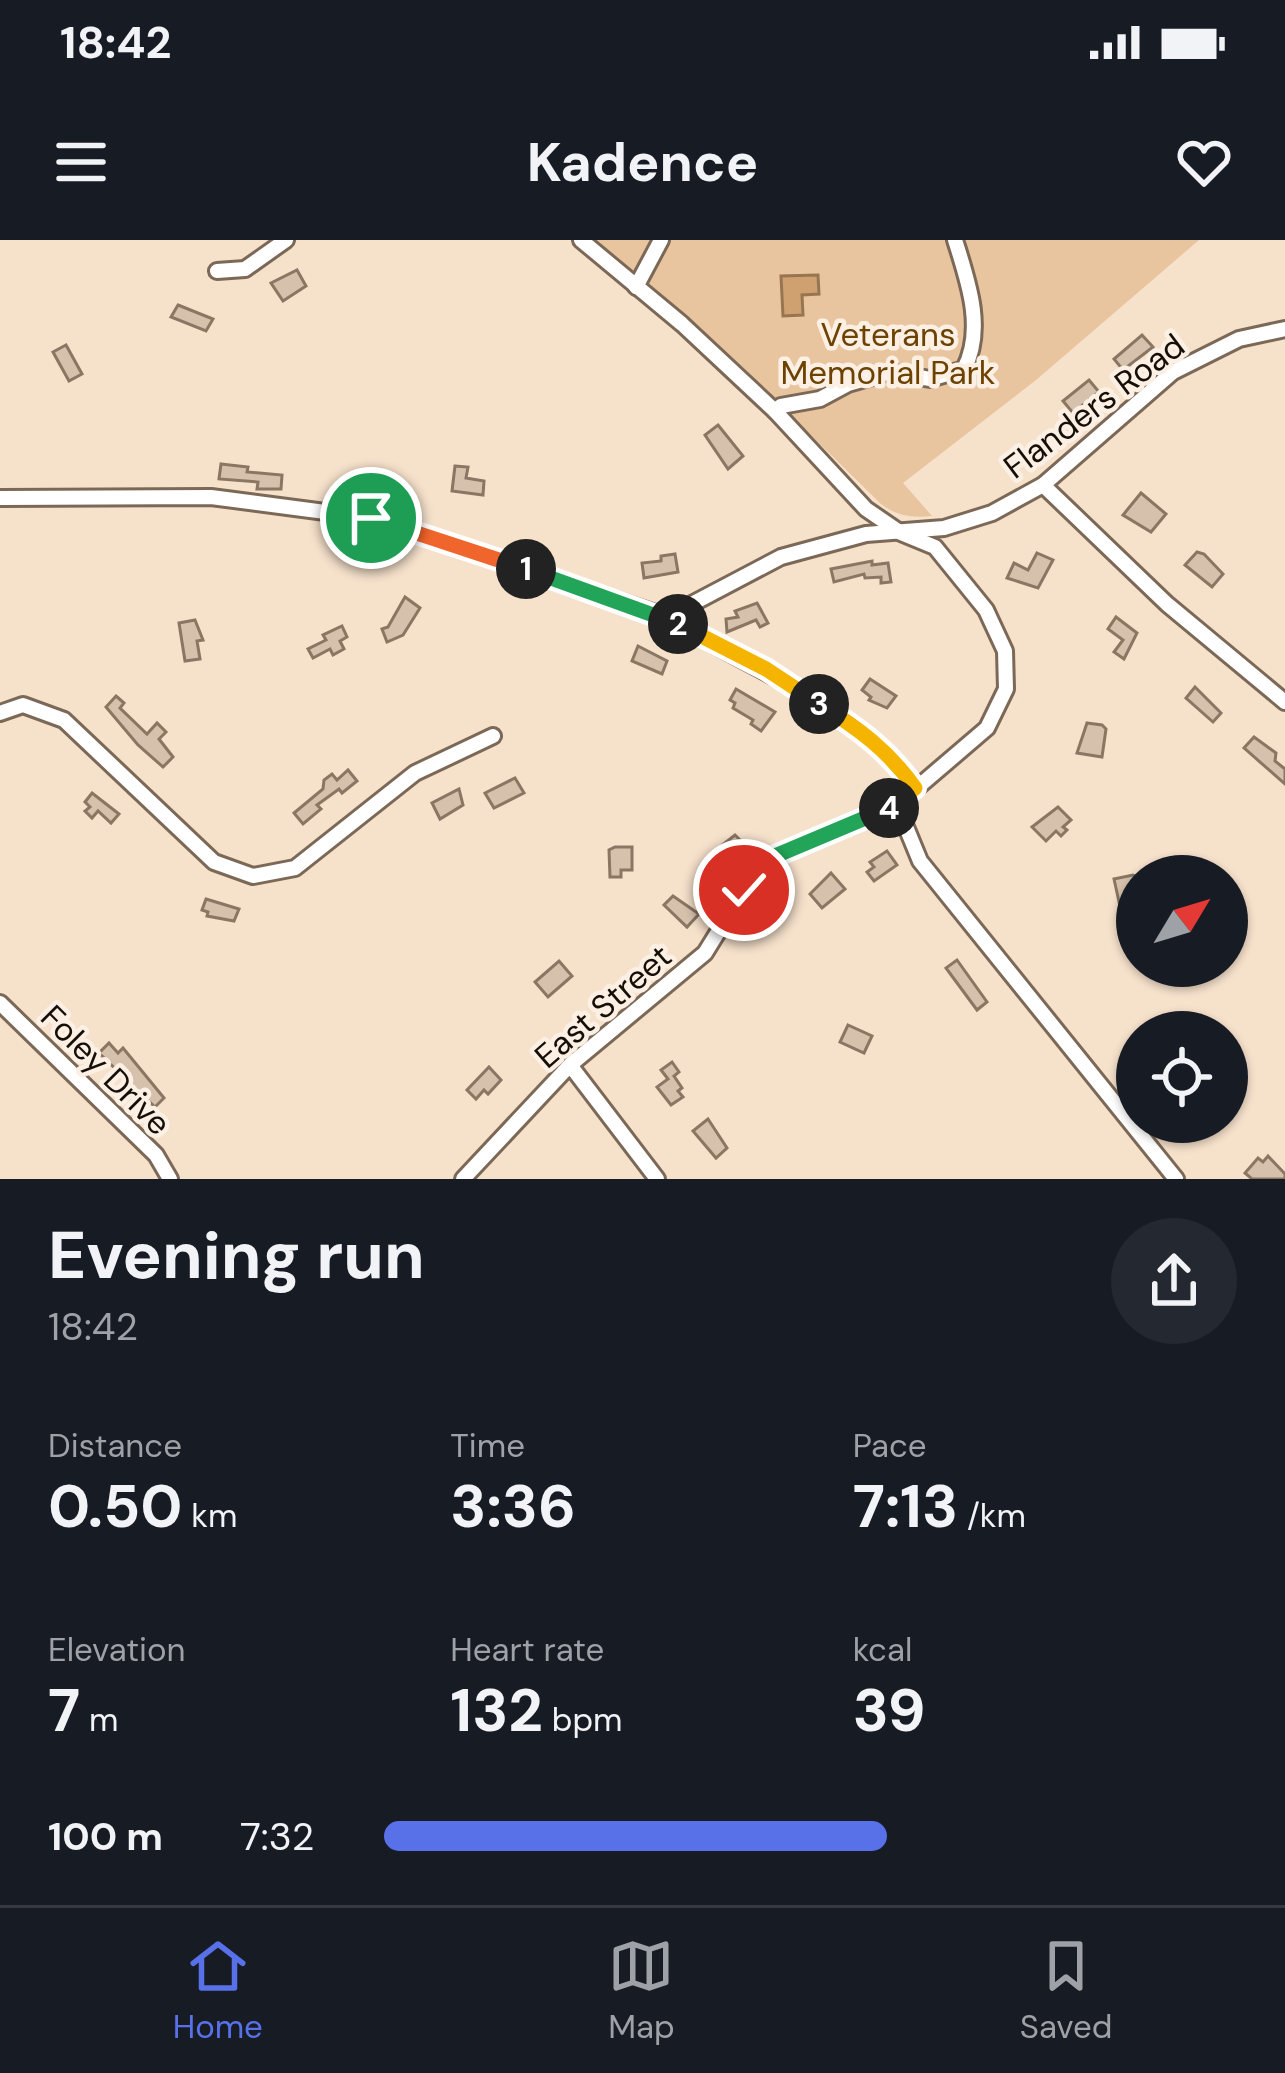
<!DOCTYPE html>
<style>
body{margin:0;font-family:"DM Sans",sans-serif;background:#242831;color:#f1f3f6;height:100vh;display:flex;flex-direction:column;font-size:45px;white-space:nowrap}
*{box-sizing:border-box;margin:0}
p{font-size:39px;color:#9ea1a6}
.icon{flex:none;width:66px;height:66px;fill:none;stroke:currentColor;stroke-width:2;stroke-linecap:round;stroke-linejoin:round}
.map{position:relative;height:939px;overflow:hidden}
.side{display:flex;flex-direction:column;background:#171b24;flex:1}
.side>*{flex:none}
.needle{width:78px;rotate:52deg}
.buttons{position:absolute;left:1116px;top:615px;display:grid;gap:24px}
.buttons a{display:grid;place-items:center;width:132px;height:132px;border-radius:50%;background:#171b24;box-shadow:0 3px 9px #0004;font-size:60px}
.pin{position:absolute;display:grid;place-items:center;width:102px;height:102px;color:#fff;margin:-51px;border:6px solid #fff;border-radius:50%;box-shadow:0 3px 12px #0007}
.km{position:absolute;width:60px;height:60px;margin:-30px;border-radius:50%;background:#222;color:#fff;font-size:33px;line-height:60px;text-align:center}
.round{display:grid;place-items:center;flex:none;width:126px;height:126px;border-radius:63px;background:#242831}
.head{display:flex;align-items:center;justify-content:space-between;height:204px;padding:0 48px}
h1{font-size:66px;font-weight:700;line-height:90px}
.figures{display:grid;grid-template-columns:repeat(3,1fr);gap:18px;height:204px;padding:12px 48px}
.figures div{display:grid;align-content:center}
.figures b{font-size:60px;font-weight:700}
.figures small{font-size:33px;font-weight:400}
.figures p{font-size:33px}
ul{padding:0 48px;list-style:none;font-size:39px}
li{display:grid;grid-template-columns:192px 144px 1fr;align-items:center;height:90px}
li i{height:30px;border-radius:15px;background:#5971e8}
.status{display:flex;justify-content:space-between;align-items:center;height:84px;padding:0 60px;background:#171b24;direction:ltr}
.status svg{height:33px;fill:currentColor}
header{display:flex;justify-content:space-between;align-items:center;height:156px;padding:0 48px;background:#171b24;font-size:54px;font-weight:700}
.tab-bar{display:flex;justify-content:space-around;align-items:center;height:168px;border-top:3px solid #363941;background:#171b24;font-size:33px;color:#9ea1a6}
.tab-bar a{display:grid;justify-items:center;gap:6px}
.tab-bar .selected{color:#5971e8}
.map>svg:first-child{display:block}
</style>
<div class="status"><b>18:42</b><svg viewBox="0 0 49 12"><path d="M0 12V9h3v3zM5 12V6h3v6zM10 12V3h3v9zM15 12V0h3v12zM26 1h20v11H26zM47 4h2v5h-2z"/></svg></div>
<header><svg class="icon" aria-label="menu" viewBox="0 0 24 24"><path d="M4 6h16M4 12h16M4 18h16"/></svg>Kadence<svg class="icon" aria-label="heart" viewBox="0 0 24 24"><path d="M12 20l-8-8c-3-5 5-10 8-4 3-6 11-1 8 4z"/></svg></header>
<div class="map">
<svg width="1285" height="939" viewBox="0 0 1285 939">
<rect width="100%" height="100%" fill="#f6e1cb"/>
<path fill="#e8c49f" d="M592,0H1199L1036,140L903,243L932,276C911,278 897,276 881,264L723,109Z"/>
<polygon fill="#cfa170" stroke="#987551" stroke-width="3" points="818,35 819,54 802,55 803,75 783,76 781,36"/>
<g fill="#d6c1ad" stroke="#897663" stroke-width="3">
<polygon points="297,30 306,46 283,61 271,43"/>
<polygon points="178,65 213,79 206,91 171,77"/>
<polygon points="1142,95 1153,107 1123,130 1114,119"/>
<polygon points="66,105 82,134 69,141 53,112"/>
<polygon points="1089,140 1099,152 1073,173 1063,161"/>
<polygon points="718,185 743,216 728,229 705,195"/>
<polygon points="221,224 248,227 247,232 282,235 281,249 257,249 258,242 219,239"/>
<polygon points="455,226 468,227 466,238 484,241 483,255 452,251"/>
<polygon points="1141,253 1166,274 1151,292 1123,275"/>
<polygon points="1197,312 1204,314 1223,334 1212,347 1185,325"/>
<polygon points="1037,313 1053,320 1038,348 1007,338 1014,323 1028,330"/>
<polygon points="675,314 678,332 644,338 642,323 661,321 661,316"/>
<polygon points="872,321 872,325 888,323 891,342 881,343 881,337 865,338 864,334 834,342 831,329"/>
<polygon points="405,357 420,368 403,395 387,402 382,389 388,387"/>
<polygon points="757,363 768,383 760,387 756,380 727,392 726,379 738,377 735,371"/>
<polygon points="1116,377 1137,393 1124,419 1114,412 1123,400 1108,389"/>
<polygon points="195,380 203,400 197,401 200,419 185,421 179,383"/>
<polygon points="342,386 347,397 340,401 344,409 333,415 330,409 313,418 308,409 326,400 323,395"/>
<polygon points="638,406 667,421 662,434 632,421"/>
<polygon points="870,439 896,456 887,468 869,460 871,457 862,450"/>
<polygon points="1195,447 1221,473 1213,482 1186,458"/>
<polygon points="736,449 775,472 761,491 751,484 753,480 733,468 735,463 730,460"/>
<polygon points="116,456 124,463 120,468 147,494 157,483 166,492 159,499 173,517 163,527 138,505 106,467"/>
<polygon points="1087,483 1102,485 1106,489 1102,517 1077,513"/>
<polygon points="1254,497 1276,513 1275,521 1285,529 1285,544 1244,508"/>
<polygon points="348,530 357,541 342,553 339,549 317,565 321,569 303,584 294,573 323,549 324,540 332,534 337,540"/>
<polygon points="515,538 524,553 494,568 485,553"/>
<polygon points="459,549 463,565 440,579 432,563"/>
<polygon points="92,553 119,574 111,583 98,571 92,578 85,571 90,567 85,562"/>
<polygon points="1058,567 1071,580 1063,587 1067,590 1061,596 1056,591 1046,601 1032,587"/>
<polygon points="735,595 745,605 721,628 712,613"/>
<polygon points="615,607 632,607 632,630 621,630 621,637 610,637 609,610"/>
<polygon points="887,611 897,625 874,641 867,632 874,627 870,622"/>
<polygon points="831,633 845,649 822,668 810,654"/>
<polygon points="1133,635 1137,637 1137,668 1121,671 1114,639"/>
<polygon points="673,656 699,674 687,687 664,665"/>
<polygon points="206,659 239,669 234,681 207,676 208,672 202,670"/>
<polygon points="957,720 987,762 977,770 946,728"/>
<polygon points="559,721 572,736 548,757 535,742"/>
<polygon points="848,785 872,796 864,813 840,802"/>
<polygon points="109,803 118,813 123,808 164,858 155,867 99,813"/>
<polygon points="672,822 679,832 674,836 682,848 678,851 683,857 671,865 657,847 668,839 661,830"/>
<polygon points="489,827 501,840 488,854 484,850 476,859 467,850"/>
<polygon points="708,879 727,908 716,918 693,891"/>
<polygon points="1268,916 1285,934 1285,939 1252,939 1245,933 1258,918 1263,922"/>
</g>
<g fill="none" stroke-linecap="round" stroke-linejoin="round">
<g stroke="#7b6856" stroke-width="20">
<g id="minor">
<polyline points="217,31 245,29 286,0"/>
<polyline points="636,47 661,0"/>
<path d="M775,171L781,166L820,159L848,144L890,132L930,139L964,129C985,89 968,41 955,0"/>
<polyline points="1043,245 1167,364 1285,462"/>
<path d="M0,258L211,257L371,278L667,377C751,431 855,463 915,548"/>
<polyline points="667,377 781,317 866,294 944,288 992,273 1043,245 1173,132 1239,99 1285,89"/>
<polyline points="0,473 23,465 64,480 214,622 253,636 295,628 415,533 493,496"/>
<polyline points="897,565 920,621 1176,939"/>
<polyline points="0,763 156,915 170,939"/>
<polyline points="570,825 657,939"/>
<polyline points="463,939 570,825 705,713 744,650 775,616 897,565 987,488 1006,449 1005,411 986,370 935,307 901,293 866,269 775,171 682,84 581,0"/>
</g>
</g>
<use href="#minor" stroke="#fff" stroke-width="14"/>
</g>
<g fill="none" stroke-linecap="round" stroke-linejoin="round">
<g stroke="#fff" stroke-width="24">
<polyline id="split-1" points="371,278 526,329"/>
</g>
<g stroke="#fff" stroke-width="24">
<polyline id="split-2" points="526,329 678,384"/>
</g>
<g stroke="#fff" stroke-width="24">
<polyline id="split-3" points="678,384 766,429 819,464"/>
</g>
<g stroke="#fff" stroke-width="24">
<path id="split-4" d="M819,464C858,488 888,510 915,548L889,568"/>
</g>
<g stroke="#fff" stroke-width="24">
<polyline id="split-5" points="744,650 775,616 889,568"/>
</g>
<use href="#split-1" stroke="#f0652b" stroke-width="15"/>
<use href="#split-2" stroke="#22a559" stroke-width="15"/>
<use href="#split-3" stroke="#f5b400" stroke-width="15"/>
<use href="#split-4" stroke="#f5b400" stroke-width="15"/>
<use href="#split-5" stroke="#22a559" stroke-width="15"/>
</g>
<g text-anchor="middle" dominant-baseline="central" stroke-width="9" stroke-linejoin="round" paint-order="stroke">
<g font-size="33" fill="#6d4100" stroke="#fcefe3">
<text x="888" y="94">Veterans<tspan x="888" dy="38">Memorial Park</tspan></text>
</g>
<g font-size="33" fill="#160f08" stroke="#fcefe3">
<text transform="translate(1094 166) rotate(-37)">Flanders Road</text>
<text transform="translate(603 766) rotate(-41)">East Street</text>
<text transform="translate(106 830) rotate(45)">Foley Drive</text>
</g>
</g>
</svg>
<div class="buttons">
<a><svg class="needle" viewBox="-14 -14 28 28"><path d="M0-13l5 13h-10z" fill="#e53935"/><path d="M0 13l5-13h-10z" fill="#9ea1a6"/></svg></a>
<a><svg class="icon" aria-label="locate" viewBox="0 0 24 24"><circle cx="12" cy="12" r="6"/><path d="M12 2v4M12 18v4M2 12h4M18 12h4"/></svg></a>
</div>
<div class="pin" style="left:371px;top:278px;background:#1e9e55"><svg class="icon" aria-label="arrive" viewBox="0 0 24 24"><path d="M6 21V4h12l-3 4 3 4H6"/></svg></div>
<div class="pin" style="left:744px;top:650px;background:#d93025"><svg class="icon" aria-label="check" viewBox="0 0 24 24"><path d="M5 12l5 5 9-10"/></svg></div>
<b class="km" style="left:526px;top:329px">1</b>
<b class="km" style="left:678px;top:384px">2</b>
<b class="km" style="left:819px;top:464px">3</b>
<b class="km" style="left:889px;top:568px">4</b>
</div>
<section class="side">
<div class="head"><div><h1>Evening run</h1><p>18:42</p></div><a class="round"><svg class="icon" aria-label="share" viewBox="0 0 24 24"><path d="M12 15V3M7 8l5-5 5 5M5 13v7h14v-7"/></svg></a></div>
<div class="figures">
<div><p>Distance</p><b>0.50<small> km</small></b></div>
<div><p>Time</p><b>3:36</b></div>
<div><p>Pace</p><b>7:13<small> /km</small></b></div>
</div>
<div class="figures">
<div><p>Elevation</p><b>7<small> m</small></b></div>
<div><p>Heart rate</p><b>132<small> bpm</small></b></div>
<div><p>kcal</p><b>39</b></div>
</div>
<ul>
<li><b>100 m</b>7:32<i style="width:59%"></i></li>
</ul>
</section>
<nav class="tab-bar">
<a class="selected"><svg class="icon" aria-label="home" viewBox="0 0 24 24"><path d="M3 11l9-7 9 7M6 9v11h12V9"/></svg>Home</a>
<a><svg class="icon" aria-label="map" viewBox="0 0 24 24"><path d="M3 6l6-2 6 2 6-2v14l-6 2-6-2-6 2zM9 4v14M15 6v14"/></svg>Map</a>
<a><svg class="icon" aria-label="saved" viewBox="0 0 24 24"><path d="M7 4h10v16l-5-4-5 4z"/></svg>Saved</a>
</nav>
